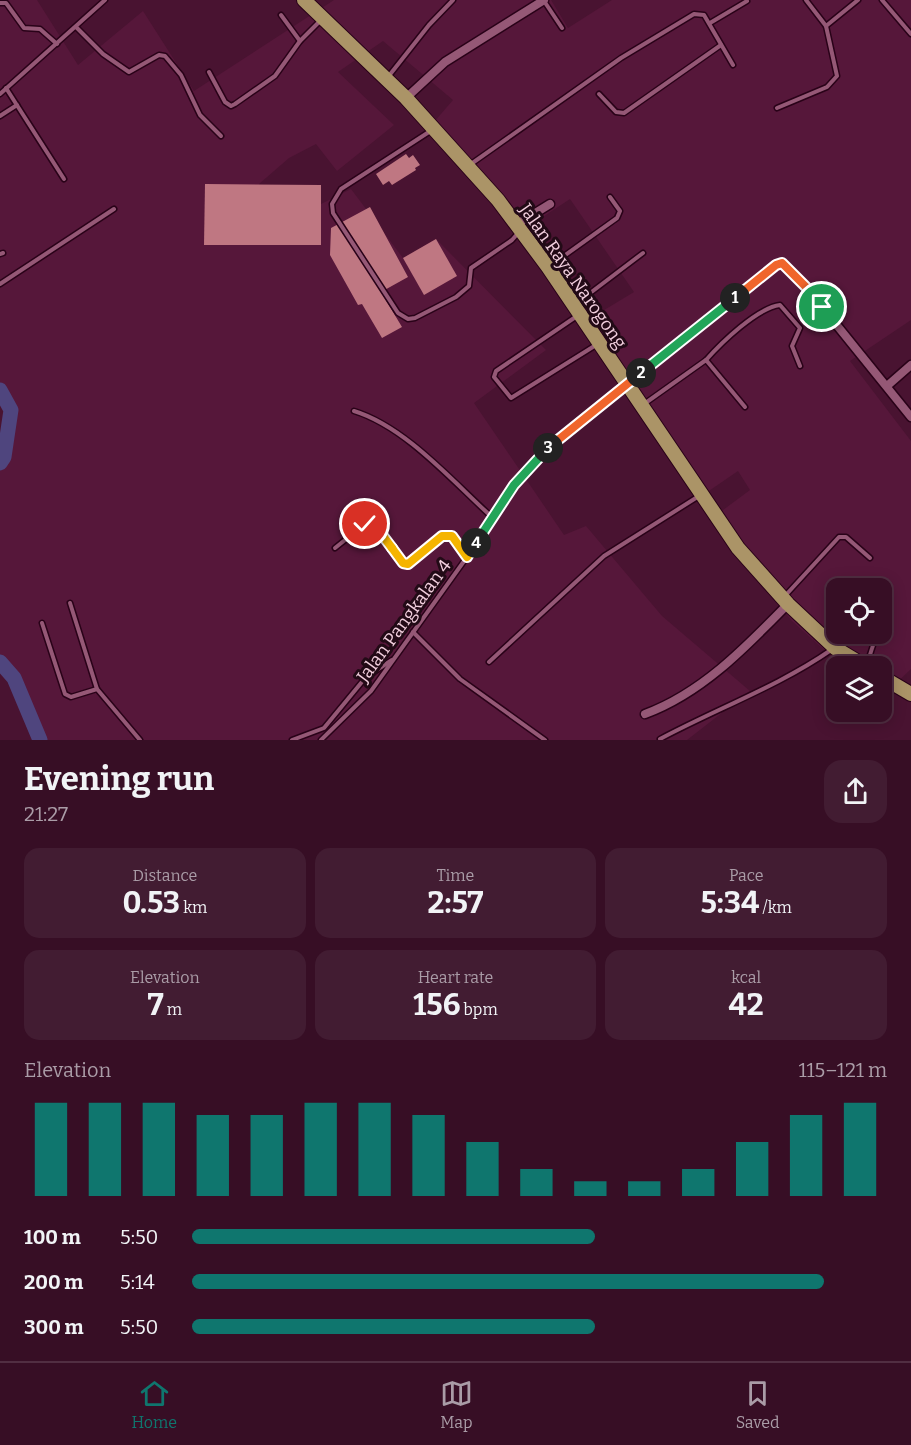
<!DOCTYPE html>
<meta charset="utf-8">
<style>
body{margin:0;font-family:Bitter,serif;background:#421c32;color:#f1f3f6;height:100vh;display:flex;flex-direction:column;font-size:22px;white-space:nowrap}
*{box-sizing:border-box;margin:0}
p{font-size:20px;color:#aa9ca7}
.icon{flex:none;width:33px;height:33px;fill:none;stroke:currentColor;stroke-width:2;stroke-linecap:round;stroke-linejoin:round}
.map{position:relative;height:740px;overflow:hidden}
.panel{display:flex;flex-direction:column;background:#370e25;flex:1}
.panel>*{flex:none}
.buttons{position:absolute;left:826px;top:578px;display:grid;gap:12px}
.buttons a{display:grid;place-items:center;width:66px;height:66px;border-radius:12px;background:#370e25;box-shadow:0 3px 15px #0003,0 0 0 2px #512e42;font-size:30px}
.pin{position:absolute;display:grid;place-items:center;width:51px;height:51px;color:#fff;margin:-26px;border:3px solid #fff;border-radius:50%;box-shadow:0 2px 6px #0007}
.km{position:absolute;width:30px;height:30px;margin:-15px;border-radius:50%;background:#222;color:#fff;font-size:16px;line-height:30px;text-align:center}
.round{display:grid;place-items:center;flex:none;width:63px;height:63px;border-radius:18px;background:#421c32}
.overview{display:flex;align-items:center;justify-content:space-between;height:102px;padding:0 24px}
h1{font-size:33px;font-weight:700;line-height:45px}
.metrics{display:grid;grid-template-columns:repeat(3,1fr);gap:9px;height:102px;padding:6px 24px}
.metrics div{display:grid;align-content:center;border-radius:15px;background:#421c32;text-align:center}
.metrics b{font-size:30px;font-weight:700}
.metrics small{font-size:16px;font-weight:400}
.metrics p{font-size:16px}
.chart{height:168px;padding:12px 24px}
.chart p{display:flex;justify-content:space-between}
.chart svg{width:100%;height:108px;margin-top:6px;stroke:#0f766e;stroke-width:6}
ul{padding:0 24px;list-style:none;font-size:20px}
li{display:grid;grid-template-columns:96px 72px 1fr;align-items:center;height:45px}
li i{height:15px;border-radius:8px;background:#0f766e}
.dock{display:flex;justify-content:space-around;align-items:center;height:84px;border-top:2px solid #512e42;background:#370e25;font-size:16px;color:#aa9ca7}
.dock a{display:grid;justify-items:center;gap:3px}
.dock .current{color:#0f766e}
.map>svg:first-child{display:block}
</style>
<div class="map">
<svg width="911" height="740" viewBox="0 0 911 740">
<rect width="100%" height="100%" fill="#491331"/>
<path fill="#56173a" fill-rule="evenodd" d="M0,0H37L78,65L143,11L194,91L334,0H551L568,28L612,0H911V320L850,361L911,441V669L887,692L882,689V666H846L831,656L792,621L761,583L715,516L750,490L738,471L703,495L581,324L634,292L570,199L520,232L428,129L453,100L383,41L338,72L394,125L337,171L316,144L289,158L259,184L272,210L301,214L351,189L403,258L436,239L546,350L474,403L564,535L586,526L662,616L750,691L687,740H40L14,678L0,662V463L4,457L11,410L0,390ZM837,588H882V633H837Z"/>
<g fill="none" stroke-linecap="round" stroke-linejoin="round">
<g stroke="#4f457e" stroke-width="15">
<polyline points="0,390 11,410 4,457 0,463"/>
<polyline points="0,662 14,678 40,740"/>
</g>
</g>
<g fill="#bf7782">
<polygon points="406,154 409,158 413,155 420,165 415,168 416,170 392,185 389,181 383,185 376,174"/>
<polygon points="205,184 321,185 321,245 204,245"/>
<polygon points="370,207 408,277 381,292 402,327 382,338 362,304 358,305 330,255 331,228"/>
<polygon points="436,239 457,276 424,295 403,258"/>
</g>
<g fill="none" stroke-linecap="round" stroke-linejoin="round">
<g stroke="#290218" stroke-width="7">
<g id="service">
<polyline points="882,0 911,34"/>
<polyline points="544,1 562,28"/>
<polyline points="0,3 6,3 24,28 40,29 57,44"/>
<polyline points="281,15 300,41"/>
<polyline points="710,23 747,1"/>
<polyline points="826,26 858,0"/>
<polyline points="76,27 103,54 129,72 159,55 165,56 181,75 200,115 221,136"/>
<polyline points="209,72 225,102 231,106 235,104 275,76 300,41 321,20"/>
<polyline points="388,77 429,25 453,0"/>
<polyline points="6,88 64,179"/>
<polyline points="0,94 105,0"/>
<polyline points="599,94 616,112 624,113 721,45"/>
<polyline points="777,108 827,87 837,76 826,26 806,0"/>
<polyline points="0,116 17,105"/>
<polyline points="432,130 341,189 332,204 333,213 398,313 408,319 415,318 456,297 469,286 471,268 512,240 519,232"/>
<polyline points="471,164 621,58 694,14 704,15 733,65"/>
<polyline points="0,254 3,253"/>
<polyline points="550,266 617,218 620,211 610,197"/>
<polyline points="0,284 114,209"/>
<polyline points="577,303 643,253"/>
<polyline points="577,316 496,371 494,377 511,398 596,345"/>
<path d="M706,360C721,343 757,308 780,305L800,328L792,346L800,366"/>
<polyline points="644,404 706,360 745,407"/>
<path d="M354,411C406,427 453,482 493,518"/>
<polyline points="335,548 365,524 371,523 405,564 410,563 446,535 452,536 467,557"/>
<polyline points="836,589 837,589"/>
<polyline points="784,597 839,537 846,537 870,558"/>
<polyline points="70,603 97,689"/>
<polyline points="42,623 65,694 71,697 97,689 140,740"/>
<polyline points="413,632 460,679 545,740"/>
<polyline points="489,662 604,556 699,496"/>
<polyline points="867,664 877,633"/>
<path d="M660,739C716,709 779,686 831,650"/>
<polyline points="292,740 324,728 366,677 392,660"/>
<polyline points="321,740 371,691 467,557 514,485 536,457 624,386"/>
</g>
</g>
<g stroke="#290218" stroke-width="11">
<g id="minor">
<polyline points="406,98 445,62 544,0"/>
<polyline points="516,225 550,204"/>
<polyline points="627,384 776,265 782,263 806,287 911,417"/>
<polyline points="887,386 911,365"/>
<path d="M645,714C702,693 746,647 788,604"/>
</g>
</g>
<g stroke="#290218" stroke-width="16">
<g id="primary">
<polyline points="304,0 406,98 498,200 548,267 738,548 788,604 835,648 865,666"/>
<polyline points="882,677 911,694"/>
</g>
</g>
<use href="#service" stroke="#955876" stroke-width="4"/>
<use href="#minor" stroke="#955876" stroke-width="8"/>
<use href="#primary" stroke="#ab9467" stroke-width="14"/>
</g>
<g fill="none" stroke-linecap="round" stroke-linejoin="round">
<g stroke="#fff" stroke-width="12">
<polyline id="split-1" points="735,298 776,265 782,263 806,287 822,307"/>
</g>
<g stroke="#fff" stroke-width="12">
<polyline id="split-2" points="641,373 735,298"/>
</g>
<g stroke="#fff" stroke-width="12">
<polyline id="split-3" points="548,448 641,373"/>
</g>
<g stroke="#fff" stroke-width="12">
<polyline id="split-4" points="476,543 514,485 548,448"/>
</g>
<g stroke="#fff" stroke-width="12">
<polyline id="split-5" points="392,548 403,563 408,564 442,536 452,536 467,557 476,543"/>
</g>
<g stroke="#fff" stroke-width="12">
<polyline id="split-6" points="365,524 374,524 392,548"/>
</g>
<use href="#split-1" stroke="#f0652b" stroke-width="8"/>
<use href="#split-2" stroke="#22a559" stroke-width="8"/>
<use href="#split-3" stroke="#f0652b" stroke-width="8"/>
<use href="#split-4" stroke="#22a559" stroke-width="8"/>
<use href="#split-5" stroke="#f5b400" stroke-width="8"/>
<use href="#split-6" stroke="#f5b400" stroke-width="8"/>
</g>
<g text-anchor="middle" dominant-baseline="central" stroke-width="6" stroke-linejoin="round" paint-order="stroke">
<g font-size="18" fill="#f2cfde" stroke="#220a16">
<text transform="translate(573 276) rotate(55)">Jalan Raya Narogong</text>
<text transform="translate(404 621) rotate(-54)">Jalan Pangkalan 4</text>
</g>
</g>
</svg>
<div class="buttons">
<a><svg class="icon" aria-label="locate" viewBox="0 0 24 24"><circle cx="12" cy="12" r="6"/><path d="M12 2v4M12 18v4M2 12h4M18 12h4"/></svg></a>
<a><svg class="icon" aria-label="layers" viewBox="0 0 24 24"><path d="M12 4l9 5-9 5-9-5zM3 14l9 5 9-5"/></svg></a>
</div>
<div class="pin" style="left:822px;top:307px;background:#1e9e55"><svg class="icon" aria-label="arrive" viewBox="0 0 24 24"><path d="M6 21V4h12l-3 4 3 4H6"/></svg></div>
<div class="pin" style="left:365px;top:524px;background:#d93025"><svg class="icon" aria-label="check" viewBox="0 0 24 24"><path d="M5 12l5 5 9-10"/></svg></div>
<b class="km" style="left:735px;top:298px">1</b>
<b class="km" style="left:641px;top:373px">2</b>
<b class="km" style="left:548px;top:448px">3</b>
<b class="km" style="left:476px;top:543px">4</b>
</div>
<section class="panel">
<div class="overview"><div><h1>Evening run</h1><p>21:27</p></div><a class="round"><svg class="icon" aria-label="share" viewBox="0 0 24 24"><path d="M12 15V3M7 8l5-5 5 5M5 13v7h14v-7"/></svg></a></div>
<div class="metrics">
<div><p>Distance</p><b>0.53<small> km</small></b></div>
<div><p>Time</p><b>2:57</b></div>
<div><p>Pace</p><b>5:34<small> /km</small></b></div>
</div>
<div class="metrics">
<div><p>Elevation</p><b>7<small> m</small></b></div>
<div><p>Heart rate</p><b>156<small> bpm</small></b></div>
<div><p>kcal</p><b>42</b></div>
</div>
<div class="chart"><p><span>Elevation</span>115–121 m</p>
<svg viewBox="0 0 160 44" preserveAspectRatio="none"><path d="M5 44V6M15 44V6M25 44V6M35 44V11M45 44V11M55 44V6M65 44V6M75 44V11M85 44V22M95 44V33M105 44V38M115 44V38M125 44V33M135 44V22M145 44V11M155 44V6"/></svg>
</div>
<ul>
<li><b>100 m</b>5:50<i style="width:58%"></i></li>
<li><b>200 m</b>5:14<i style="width:91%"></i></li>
<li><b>300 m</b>5:50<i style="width:58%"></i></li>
</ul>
</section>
<nav class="dock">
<a class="current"><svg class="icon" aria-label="home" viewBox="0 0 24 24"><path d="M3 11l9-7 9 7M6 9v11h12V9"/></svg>Home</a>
<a><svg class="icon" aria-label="map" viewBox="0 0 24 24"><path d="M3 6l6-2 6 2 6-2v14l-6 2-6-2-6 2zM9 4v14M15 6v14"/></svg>Map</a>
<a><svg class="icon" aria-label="saved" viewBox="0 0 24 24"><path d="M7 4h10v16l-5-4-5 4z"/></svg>Saved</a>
</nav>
